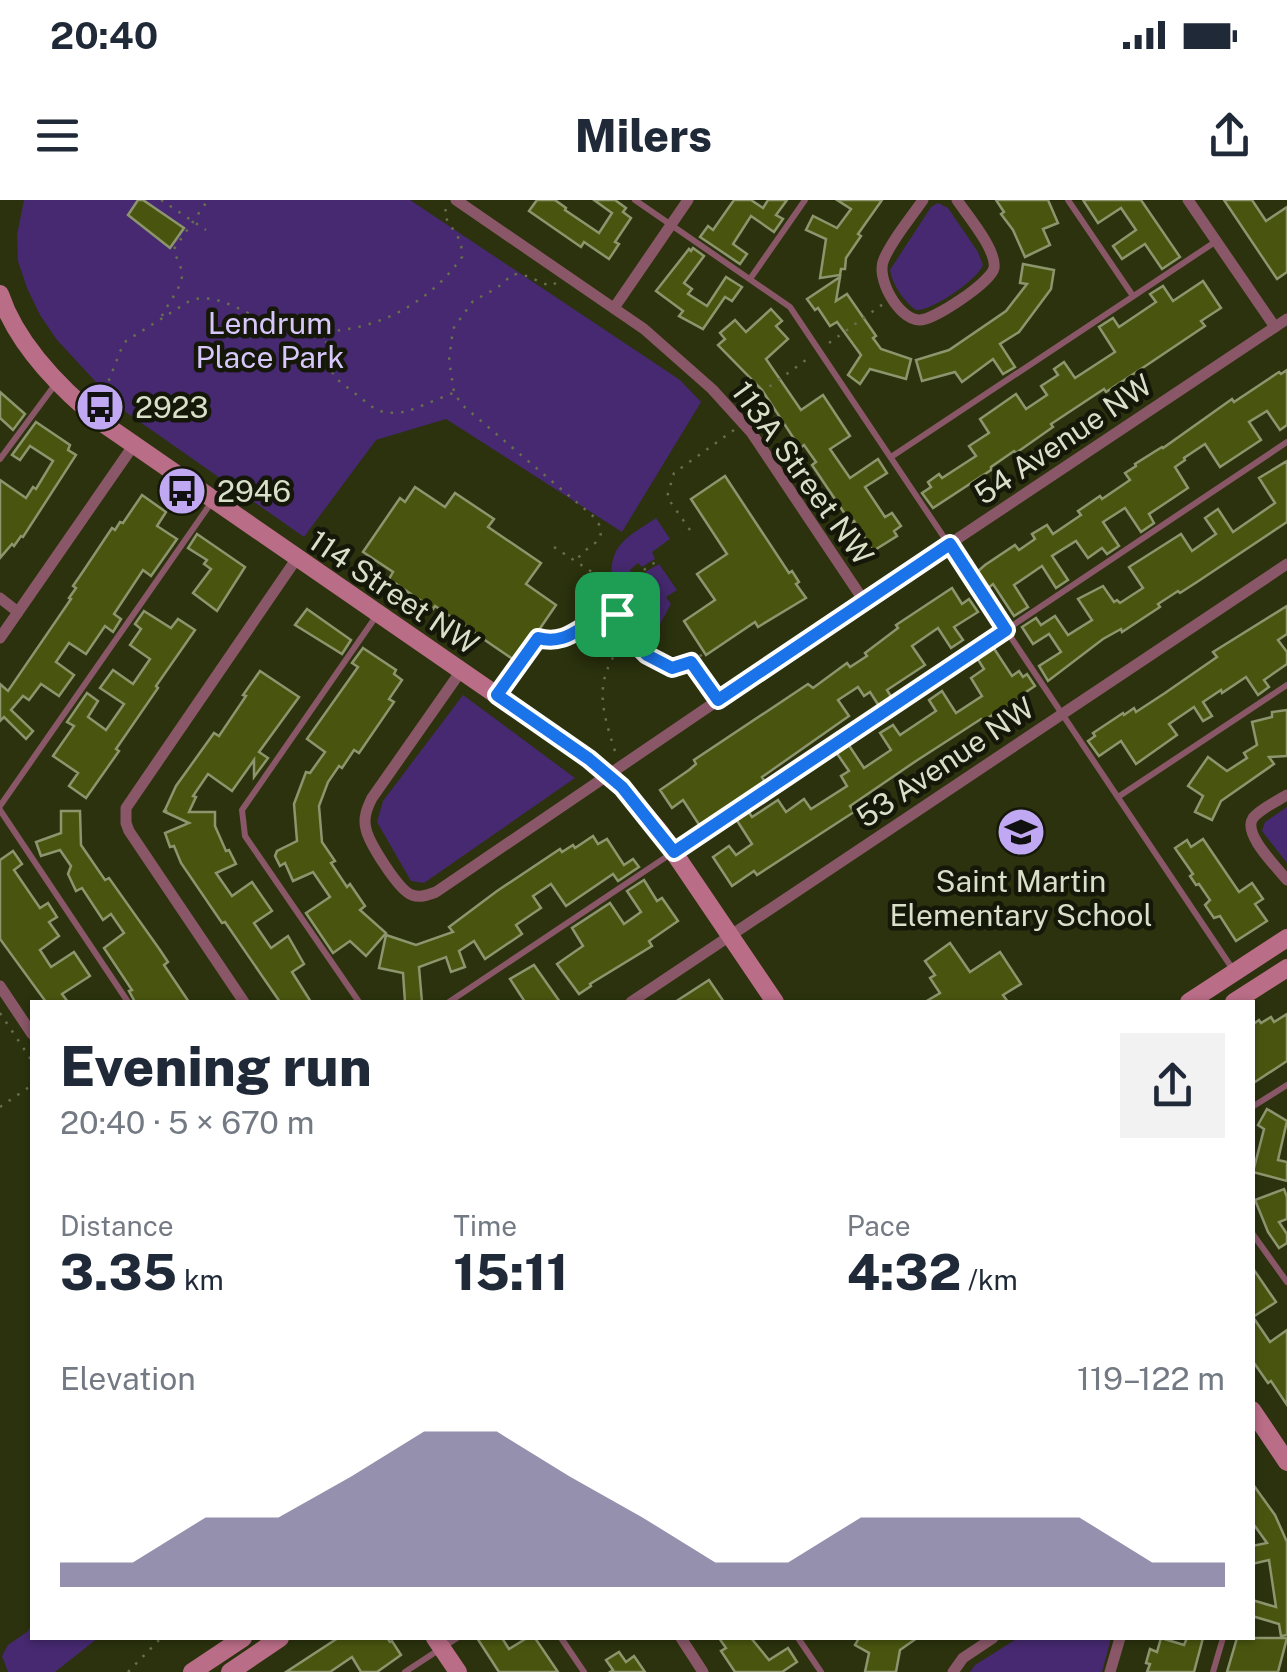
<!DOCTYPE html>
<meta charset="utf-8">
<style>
body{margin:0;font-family:"Public Sans",sans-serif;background:#f2f2f3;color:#1f2937;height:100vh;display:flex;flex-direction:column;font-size:38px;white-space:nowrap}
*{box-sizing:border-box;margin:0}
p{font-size:32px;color:#747a83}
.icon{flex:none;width:55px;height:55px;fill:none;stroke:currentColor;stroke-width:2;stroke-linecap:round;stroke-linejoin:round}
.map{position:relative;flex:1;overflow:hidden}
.side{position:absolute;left:30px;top:800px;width:1225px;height:640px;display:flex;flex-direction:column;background:#fff;border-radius:0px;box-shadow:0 2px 8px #0004}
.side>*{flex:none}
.pin{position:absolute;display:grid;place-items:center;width:85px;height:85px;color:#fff;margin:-42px;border-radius:20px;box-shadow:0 5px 15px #0006}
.round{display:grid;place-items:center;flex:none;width:105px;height:105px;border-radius:0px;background:#f2f2f3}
.head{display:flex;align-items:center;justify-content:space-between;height:170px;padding:0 30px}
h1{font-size:55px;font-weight:800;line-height:75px}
.stats{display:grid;grid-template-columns:repeat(3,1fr);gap:15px;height:170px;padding:10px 30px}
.stats div{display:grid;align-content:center}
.stats b{font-size:50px;font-weight:800}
.stats small{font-size:28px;font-weight:400}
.stats p{font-size:28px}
.chart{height:280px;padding:20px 30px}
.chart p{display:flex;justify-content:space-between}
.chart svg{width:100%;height:180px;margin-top:10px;fill:#68628c;opacity:.7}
.status{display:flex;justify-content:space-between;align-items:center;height:70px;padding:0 50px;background:#fff;direction:ltr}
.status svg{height:28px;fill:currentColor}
header{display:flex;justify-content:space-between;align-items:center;height:130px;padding:0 30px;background:#fff;font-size:45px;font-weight:800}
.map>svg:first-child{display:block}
</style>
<div class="status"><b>20:40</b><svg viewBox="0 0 49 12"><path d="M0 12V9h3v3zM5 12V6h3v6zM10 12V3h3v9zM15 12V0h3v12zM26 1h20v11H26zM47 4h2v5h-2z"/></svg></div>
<header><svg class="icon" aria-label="menu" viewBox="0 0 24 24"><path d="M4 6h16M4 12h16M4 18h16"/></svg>Milers<svg class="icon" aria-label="share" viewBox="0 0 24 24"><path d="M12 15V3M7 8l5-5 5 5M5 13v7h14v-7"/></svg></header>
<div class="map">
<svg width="1287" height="1472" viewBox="0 0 1287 1472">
<rect width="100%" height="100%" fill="#2b320d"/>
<g fill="#462970">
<polygon points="24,0 410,0 680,180 701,202 622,332 446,219 376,240 304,337 120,208 57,140 40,115 27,88 18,61 17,35"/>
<path d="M938,3L948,8L978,52L983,65C977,80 932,111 916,110C904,102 892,84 890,70L931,7Z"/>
<path d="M656,318L670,339L652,352L655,359L642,367L638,363L630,370L632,374L618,382H612C608,344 628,337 656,318Z"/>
<path d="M659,364L677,390L666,397L671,404L656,431L641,430L638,440L625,444L619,441C609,430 615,421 626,413L623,409L618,406L619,391L630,383L637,391L646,385L644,380L649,377L645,372Z"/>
<polygon points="463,495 575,578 424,683 411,681 377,622 383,601"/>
<polygon points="1287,607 1287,663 1262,631 1265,622"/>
<polygon points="32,1400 32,1438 98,1438 55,1472 8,1472 2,1456 8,1445 27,1432 32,1425"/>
<polygon points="1018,1438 1111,1438 1102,1472 970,1472 975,1465"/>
</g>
<g fill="#49550f" stroke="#8c956d" stroke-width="2.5">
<polygon points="138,0 143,0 184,28 170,48 128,15"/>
<polygon points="537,0 555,0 566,8 565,10 599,33 612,13 594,0 615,0 626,8 623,12 631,18 615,42 619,44 609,59 584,42 581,47 529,11"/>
<polygon points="734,0 751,0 763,8 768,0 787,0 776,15 783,19 774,32 751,16 733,44 747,54 740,64 700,37 708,26 713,30"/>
<polygon points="837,0 882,0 858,34 861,36 846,58 845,69 841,69 840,75 820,78 826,39 806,30 813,16 837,28 851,9"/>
<polygon points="996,0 1048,0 1058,23 1043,29 1050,45 1025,57 1013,30 1001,14 1004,12"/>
<polygon points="1083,0 1141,0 1180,57 1162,69 1145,44 1122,59 1113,46 1136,30 1121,8 1098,23"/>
<polygon points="1224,0 1252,0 1266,21 1287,7 1287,72 1277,79"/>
<polygon points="693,48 704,56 684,83 692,89 688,94 707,106 726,77 742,87 732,101 725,97 703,129 679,116 683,111 656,91 689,49 691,51"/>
<polygon points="1023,64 1054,70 1051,89 1019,132 1000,144 1015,167 1003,174 993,159 962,182 955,172 922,181 916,160 949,150 1006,111 1027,84 1020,83"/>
<polygon points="840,77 836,101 847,94 876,136 873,138 881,149 911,159 906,179 870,169 860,184 848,175 861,155 837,122 830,126 818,108 815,110 807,99"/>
<polygon points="1203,81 1221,108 1201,121 1205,126 1141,169 1106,192 1104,189 1051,224 1053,227 1016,253 1014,251 991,267 991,270 933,308 922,293 931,287 928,282 939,274 942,278 976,256 969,246 989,233 980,219 1016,194 1026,209 1047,195 1041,186 1058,175 1054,169 1064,162 1075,178 1115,152 1099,127 1113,118 1119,127 1156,102 1150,94 1163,86 1173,101"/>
<polygon points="771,109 782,121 776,126 788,139 766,159 801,210 823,195 850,236 830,249 850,278 878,259 887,273 865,287 885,317 892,313 901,326 894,331 897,336 873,351 854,321 851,323 812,265 816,262 804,245 800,248 762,190 718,145 725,139 720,133 735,120 746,132"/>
<polygon points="1287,170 1287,225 1280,230 1267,211 1249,222 1261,240 1220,267 1205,244 1184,258 1185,260 1175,267 1188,288 1149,314 1154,323 1141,332 1125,308 1103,322 1119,346 1107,354 1102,348 1088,358 1076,341 1052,356 1068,380 1056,388 1042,366 1014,385 1028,407 1014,416 993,384 987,389 976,373 985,365 1015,345 1019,350 1035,339 1032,334 1047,325 1053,334 1081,315 1078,311 1100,296 1102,299 1130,280 1125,273 1136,266 1135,264 1162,247 1163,248 1232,199 1234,202 1279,172 1281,174"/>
<polygon points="0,192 25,214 13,230 0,218"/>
<polygon points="36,222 70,245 68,250 76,255 23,337 21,336 14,346 12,344 0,358 0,280 26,298 33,287 36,289 53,261 30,246 20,260 12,255"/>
<polygon points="1287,261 1287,322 1197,382 1180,393 1178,391 1158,404 1160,407 1122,432 1121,429 1103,439 1048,481 1039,466 1061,452 1049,434 1033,444 1022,427 1036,418 1041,425 1055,416 1068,435 1092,420 1078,399 1103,386 1114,402 1117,400 1120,403 1143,388 1129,367 1181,334 1192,351 1216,334 1205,318 1218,309 1233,332 1275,303 1259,278"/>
<polygon points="725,276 789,373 792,371 799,382 796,384 806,398 758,427 755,422 706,455 684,421 715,400 697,374 727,354 691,299"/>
<polygon points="415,287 445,307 455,293 494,319 488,327 541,363 526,384 556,405 517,462 435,406 433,409 389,379 393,372 363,352 400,298 405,302"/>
<polygon points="142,295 166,312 157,326 177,339 151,376 143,370 114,414 121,419 113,432 105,426 86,454 69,443 56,462 74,475 59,496 41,484 29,500 23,496 11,510 33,531 26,539 4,517 0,521 0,484 8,491 71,399 69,398 76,388 73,386 84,370 112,328 115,330 120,322 123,323"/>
<polygon points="197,334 245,367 217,411 193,393 211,369 204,364 207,360 188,348"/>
<polygon points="952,388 962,404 969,399 978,412 954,427 963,440 951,448 938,428 912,446 925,465 887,490 892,498 879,506 870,492 864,496 858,487 838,500 849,516 762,577 765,582 700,626 683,600 672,608 660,590 689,570 696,564 694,560 808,484 813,488 847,463 850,467 867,456 865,453 898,428 896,425"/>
<polygon points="1287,406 1287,434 1278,440 1287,452 1287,464 1264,480 1269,487 1258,495 1246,477 1222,493 1221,490 1203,502 1212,516 1203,521 1194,507 1169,524 1177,535 1136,564 1121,541 1099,556 1088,541 1095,536 1093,533 1123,513 1124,515 1134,508 1136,512 1165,493 1217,457 1213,452"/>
<polygon points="307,409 351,440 342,454 295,425"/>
<polygon points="144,411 171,428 178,419 195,430 156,486 158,488 116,549 119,551 86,598 69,586 78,573 53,556 74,526 67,522 87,493 98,501 88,517 106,530 124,504 100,488 113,470 133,484 150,459 130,445 141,429 135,424"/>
<polygon points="993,447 1012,476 1019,471 1023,477 1027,474 1035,486 1020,496 1022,498 995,516 994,514 983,521 981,519 916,561 850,606 854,612 757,675 754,671 732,686 713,657 729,646 736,655 752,644 736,619 748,611 752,617 778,600 786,612 804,599 811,609 847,586 841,576 849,571 836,552 848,544 864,568 891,550 880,533 893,525 900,535 936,511 929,500 942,491 956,513 982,496 971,478 984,469 977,458"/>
<polygon points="363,448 396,470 394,474 402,480 389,499 394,502 359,553 354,550 342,568 339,566 328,582 319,606 322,642 335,661 331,663 347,687 350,684 365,706 360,710 386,733 366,756 350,741 333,753 306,713 330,697 313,672 293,681 285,663 280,666 275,656 277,651 297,641 294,604 306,572 310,573 325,552 307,539 358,467 352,463"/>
<polygon points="260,471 299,497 259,552 268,558 254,577 254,560 232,591 208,574 193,596 196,597 189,612 215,612 215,626 226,651 229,650 236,664 216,673 232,696 252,682 272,711 254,723 271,748 288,736 304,764 292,772 311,802 280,802 225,722 222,723 181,663 174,646 170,647 165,633 189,623 163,611 167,611 165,610 176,586 214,533 219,536 246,496 243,495"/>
<polygon points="1287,510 1287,556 1269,557 1274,564 1221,601 1212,620 1195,612 1203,596 1188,586 1208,557 1227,571 1247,558 1244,553 1257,545 1252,522 1272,517 1272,512"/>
<polygon points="61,611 80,611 81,645 105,680 109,678 160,750 168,762 164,765 189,802 135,802 129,791 132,790 104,748 124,733 111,714 103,720 82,688 76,691 68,674 71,666 60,650 41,656 36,642 61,633"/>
<polygon points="593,636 598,644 607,639 624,665 633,659 639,667 618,681 613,674 566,706 551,684 533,696 541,708 516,725 522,734 485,759 474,741 459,751 465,767 451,772 446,757 419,767 422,802 405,802 403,773 379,768 386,735 416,745 453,732 449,727 497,691 560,649 562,652 573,645 575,648"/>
<polygon points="1203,639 1239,692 1252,683 1263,699 1255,704 1267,721 1236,741 1220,716 1214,718 1205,705 1210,700 1199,684 1196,685 1190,676 1193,674 1175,648 1187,640 1191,647"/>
<polygon points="13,651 22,664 14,670 40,708 48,703 57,717 49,722 59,736 40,750 51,767 74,752 90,776 62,794 68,802 46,802 0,739 0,660"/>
<polygon points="644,680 657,701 662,698 678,721 649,741 652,746 590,784 591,786 579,794 557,764 583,746 572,728 610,703 624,724 641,712 627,691"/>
<polygon points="950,743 970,772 1000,752 1021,784 1003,795 1008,802 925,802 940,793 930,778 935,775 925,761"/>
<polygon points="534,765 560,802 525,802 510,779"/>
<polygon points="709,780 724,802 675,802"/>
<polygon points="1287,814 1287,861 1252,884 1252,825 1259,820 1261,823 1271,817 1274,822"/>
<polygon points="1267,909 1287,921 1278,960 1287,962 1287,981 1253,972 1264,929 1258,925"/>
<polygon points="1284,989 1287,997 1287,1019 1279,1022 1287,1034 1287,1043 1279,1048 1268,1032 1255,1000"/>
<polygon points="1252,1067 1276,1102 1253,1117 1270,1142 1287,1130 1287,1205 1271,1181 1268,1183 1252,1160"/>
<polygon points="1252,1283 1275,1315 1287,1342 1287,1435 1281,1436 1279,1424 1252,1416 1252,1400 1276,1407 1269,1360 1252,1364 1252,1346 1267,1343 1252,1322"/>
<polygon points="338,1438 387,1438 390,1442 392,1441 401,1455 377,1472 361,1472 352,1457 330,1472 286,1472"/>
<polygon points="477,1438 502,1438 509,1449 527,1438 535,1438 558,1472 499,1472"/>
<polygon points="719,1438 751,1438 769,1460 788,1448 797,1462 782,1472 735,1472 721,1451 726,1448"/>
<polygon points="859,1438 917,1438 900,1450 896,1472 865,1472 869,1453 855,1445"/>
<polygon points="1161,1438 1184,1445 1187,1438 1203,1438 1194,1472 1147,1472 1150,1464 1146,1463 1150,1449 1157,1452"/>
<polygon points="1237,1438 1287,1438 1278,1472 1227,1472"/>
<polygon points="619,1452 626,1462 634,1456 645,1472 610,1472 613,1470 606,1460"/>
</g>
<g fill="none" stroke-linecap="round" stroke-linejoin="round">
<g stroke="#676d4e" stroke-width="2.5" stroke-dasharray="2.5 8" stroke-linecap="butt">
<polyline points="161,0 206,30"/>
<path d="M556,83L550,86L524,75L513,74L497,88L473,101L453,129L449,160L454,192L461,204L594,317C600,325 603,330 599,340L582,353L575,362"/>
<path d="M162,116C167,104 182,88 182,75C182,66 175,57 174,49L208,0"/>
<path d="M321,132C332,149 328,160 334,177L375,209L386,213L406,212L453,193"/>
<polyline points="829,143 883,104"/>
<path d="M94,196L109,180L122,147L126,141L191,100C219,92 246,115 271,123C341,147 420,117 462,57L461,42L444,15L447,6"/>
<polyline points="744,205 810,157"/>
<polyline points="690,330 667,297 674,273 734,230"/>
<polyline points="554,347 613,386"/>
<path d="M636,444C661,469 673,474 703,454"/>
<path d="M623,446C633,447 642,442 643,432"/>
<polyline points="692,463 710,489"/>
<path d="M505,484L537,438C574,447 582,417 615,414"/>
<path d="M615,551C602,510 593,482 621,446C604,430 613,432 617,414C618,406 615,394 614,386L623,384L657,361"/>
<polyline points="0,813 32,861"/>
<polyline points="0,907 32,885"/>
<polyline points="128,1472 161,1438"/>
</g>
<g stroke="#895767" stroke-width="6">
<polyline points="635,0 790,107 1234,771"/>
<polyline points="1068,0 1133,96"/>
<polyline points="750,79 805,0"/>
<polyline points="891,257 1215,42"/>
<polyline points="0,259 57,182"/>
<polyline points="1118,597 1287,485"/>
<polyline points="0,606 211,303"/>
<polyline points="0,610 128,802"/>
<polyline points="359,802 245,636 242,610 377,415"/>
<polyline points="449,802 1287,242"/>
<polyline points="1252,907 1287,885"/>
<polyline points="1252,1033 1287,1082"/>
<polyline points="561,1438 584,1472"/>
<polyline points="798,1438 821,1472"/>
<polyline points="405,1472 457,1438"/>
<polyline points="1213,1472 1223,1438"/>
</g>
<g stroke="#895767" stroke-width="11">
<polyline points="456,0 644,129 712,189 751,232 864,401"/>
<path d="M923,0C910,19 893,38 884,59C875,77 898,119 919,120C933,121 991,82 994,68C997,50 967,15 957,0"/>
<polyline points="1188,0 1275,127"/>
<polyline points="614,108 688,0"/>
<polyline points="0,398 18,412"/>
<polyline points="0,438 133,246"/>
<path d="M461,471L372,598C367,608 363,618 366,629C369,643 399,691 412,695C420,698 428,695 436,692L864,401L1287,119"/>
<path d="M1287,595C1277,601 1260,609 1253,618C1242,634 1277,667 1287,680"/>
<polyline points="0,786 32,834"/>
<polyline points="244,802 129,631 126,623 126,608 297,358"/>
<polyline points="631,802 1287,364"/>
<polyline points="681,1438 703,1472"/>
<polyline points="953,1472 963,1458 993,1438"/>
<polyline points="1110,1472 1120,1438"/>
</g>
<g stroke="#ba6d87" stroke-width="18">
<path d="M0,94C17,145 63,191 104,224L589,559L622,587L660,632L775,802"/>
<polyline points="1189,802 1287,738"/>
<polyline points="1234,802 1287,768"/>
<polyline points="1252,1210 1287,1262"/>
<polyline points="435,1438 458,1472"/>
<polyline points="192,1472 243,1438"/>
<polyline points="230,1472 280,1438"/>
</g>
</g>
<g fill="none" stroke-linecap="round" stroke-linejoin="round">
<g stroke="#fff" stroke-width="20">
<path id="route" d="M950,344L1006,430L674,652L622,587L589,559L497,495L538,438C573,447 583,417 617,414C610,425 609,433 618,444L629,446L636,444L647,455L672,468L691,462L718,500Z"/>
</g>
<use href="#route" stroke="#1a73e8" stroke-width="12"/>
</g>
<defs>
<g id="bus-disc" transform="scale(2.5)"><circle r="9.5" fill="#c1a8f3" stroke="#151809"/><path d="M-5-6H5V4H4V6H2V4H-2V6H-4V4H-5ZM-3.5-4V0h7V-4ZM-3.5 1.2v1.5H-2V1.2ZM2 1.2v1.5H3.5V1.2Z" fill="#111"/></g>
<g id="school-disc" transform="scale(2.5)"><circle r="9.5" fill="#c1a8f3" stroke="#151809"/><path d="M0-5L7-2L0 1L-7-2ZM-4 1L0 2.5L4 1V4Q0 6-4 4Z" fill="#111"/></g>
</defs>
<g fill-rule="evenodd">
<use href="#bus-disc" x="100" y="207"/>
<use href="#bus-disc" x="182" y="291"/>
<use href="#school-disc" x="1021" y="632"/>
</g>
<g text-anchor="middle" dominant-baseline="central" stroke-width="9" stroke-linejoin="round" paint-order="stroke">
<g font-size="30" fill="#d7c7fb" stroke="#151809">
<text x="270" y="123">Lendrum<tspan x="270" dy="34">Place Park</tspan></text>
</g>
<g font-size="30" fill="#dadfca" stroke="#151809" text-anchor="start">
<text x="135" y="207">2923</text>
<text x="217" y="291">2946</text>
<text x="1021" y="681" text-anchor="middle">Saint Martin<tspan x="1021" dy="34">Elementary School</tspan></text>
</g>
<g font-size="30" fill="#dadfca" stroke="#151809">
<text transform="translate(1063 239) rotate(-34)">54 Avenue NW</text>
<text transform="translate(803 273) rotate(54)">113A Street NW</text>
<text transform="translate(394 392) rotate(34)">114 Street NW</text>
<text transform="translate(945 562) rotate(-34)">53 Avenue NW</text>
</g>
</g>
</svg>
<div class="pin" style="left:617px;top:414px;background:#1e9e55"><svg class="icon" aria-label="arrive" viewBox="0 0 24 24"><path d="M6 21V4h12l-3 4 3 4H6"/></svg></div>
<section class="side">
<div class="head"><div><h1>Evening run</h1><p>20:40 · 5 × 670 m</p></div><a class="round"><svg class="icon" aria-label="share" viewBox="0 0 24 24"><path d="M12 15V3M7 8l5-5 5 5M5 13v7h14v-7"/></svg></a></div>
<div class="stats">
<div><p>Distance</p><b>3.35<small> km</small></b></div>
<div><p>Time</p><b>15:11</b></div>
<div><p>Pace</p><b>4:32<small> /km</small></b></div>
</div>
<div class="chart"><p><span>Elevation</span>119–122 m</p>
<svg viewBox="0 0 160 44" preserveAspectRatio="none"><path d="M0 44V38L10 38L20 27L30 27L40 17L50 6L60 6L70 17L80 27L90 38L100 38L110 27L120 27L130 27L140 27L150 38L160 38V44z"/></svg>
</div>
</section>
</div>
